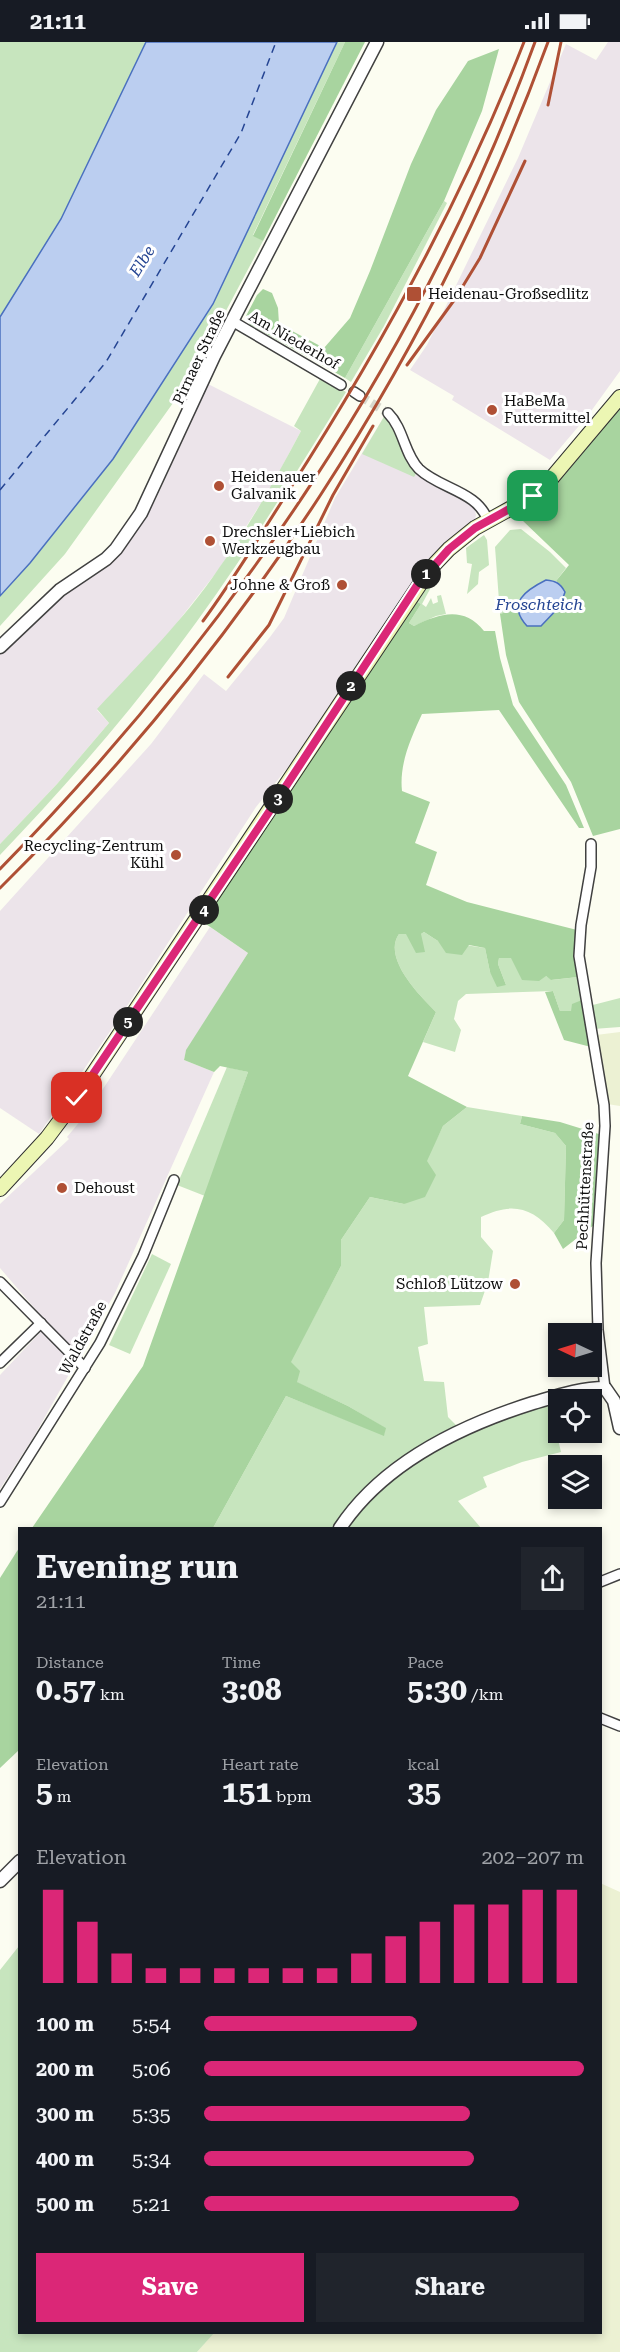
<!DOCTYPE html>
<meta charset="utf-8">
<style>
body{margin:0;font-family:"Roboto Serif",serif;background:#20242c;color:#f1f3f6;height:100vh;display:flex;flex-direction:column;font-size:22px;white-space:nowrap}
*{box-sizing:border-box;margin:0}
p{font-size:20px;color:#9ea1a6}
.icon{flex:none;width:33px;height:33px;fill:none;stroke:currentColor;stroke-width:2;stroke-linecap:round;stroke-linejoin:round}
.map{position:relative;flex:1;overflow:hidden}
.sheet{position:absolute;left:18px;top:1485px;width:584px;height:807px;display:flex;flex-direction:column;background:#171b24;border-radius:0px;box-shadow:0 3px 9px #0003}
.sheet>*{flex:none}
.needle{width:39px;rotate:274deg}
.tools{position:absolute;left:548px;top:1281px;display:grid;gap:12px}
.tools a{display:grid;place-items:center;width:54px;height:54px;border-radius:0px;background:#171b24;box-shadow:0 3px 9px #0003;font-size:30px}
.pin{position:absolute;display:grid;place-items:center;width:51px;height:51px;color:#fff;margin:-26px;border-radius:12px;box-shadow:0 3px 9px #0006}
.km{position:absolute;width:30px;height:30px;margin:-15px;border-radius:50%;background:#222;color:#fff;font-size:16px;line-height:30px;text-align:center}
.round{display:grid;place-items:center;flex:none;width:63px;height:63px;border-radius:0px;background:#20242c}
.summary{display:flex;align-items:center;justify-content:space-between;height:102px;padding:0 18px}
h1{font-size:33px;font-weight:700;line-height:45px}
.metrics{display:grid;grid-template-columns:repeat(3,1fr);gap:9px;height:102px;padding:6px 18px}
.metrics div{display:grid;align-content:center}
.metrics b{font-size:30px;font-weight:700}
.metrics small{font-size:16px;font-weight:400}
.metrics p{font-size:16px}
.chart{height:168px;padding:12px 18px}
.chart p{display:flex;justify-content:space-between}
.chart svg{width:100%;height:108px;margin-top:6px;stroke:#db2777;stroke-width:6}
.primary-button{display:flex;gap:12px;margin-top:auto;padding:12px 18px}
.primary-button a{flex:1;height:69px;border-radius:0px;background:#db2777;color:#fff;font-size:24px;font-weight:700;line-height:69px;text-align:center}
.primary-button a+a{background:#20242c;color:#f1f3f6}
ul{padding:0 18px;list-style:none;font-size:20px}
li{display:grid;grid-template-columns:96px 72px 1fr;align-items:center;height:45px}
li i{height:15px;border-radius:8px;background:#db2777}
.status{display:flex;justify-content:space-between;align-items:center;height:42px;padding:0 30px;background:#171b24;direction:ltr}
.status svg{height:16px;fill:currentColor}
.map>svg:first-child{display:block}
</style>
<div class="status"><b>21:11</b><svg viewBox="0 0 49 12"><path d="M0 12V9h3v3zM5 12V6h3v6zM10 12V3h3v9zM15 12V0h3v12zM26 1h20v11H26zM47 4h2v5h-2z"/></svg></div>
<div class="map">
<svg width="620" height="2310" viewBox="0 0 620 2310">
<rect width="100%" height="100%" fill="#fcfdf1"/>
<g fill="#ece4ea">
<polygon points="608,0 620,0 620,329 589,372 550,418 452,358 454,354 410,328 427,303 518,116 566,2 596,18"/>
<polygon points="208,342 301,389 270,447 219,527 165,596 97,668 109,681 57,742 0,802 0,612 51,563 122,509 155,459"/>
<polygon points="385,373 425,436 474,465 476,473 474,481 456,495 313,694 256,765 118,978 39,1092 0,1066 0,869 151,702 204,632 226,649 270,595 284,576 335,456"/>
<polygon points="210,885 248,911 186,1009 184,1018 214,1030 115,1251 33,1396 0,1447 0,1333 48,1282 0,1226 0,1162 69,1097 67,1095 87,1071"/>
</g>
<g fill="#ecf1d3">
<polygon points="620,990 620,1064 607,1062 596,993"/>
<polygon points="600,1841 620,1850 620,2310 197,2310 214,2290 600,2290"/>
</g>
<g fill="#c7e5be">
<polygon points="0,0 146,0 61,177 0,275"/>
<polygon points="337,0 345,0 253,193 263,199 211,297 173,361 65,512 0,584 0,554 30,521 113,417 213,262"/>
<polygon points="444,159 447,161 384,284 351,340 345,336"/>
<path d="M321,335L346,350C292,438 237,527 175,609C121,681 62,748 0,813V802L57,742L109,681L97,667C139,622 184,578 219,526C250,483 276,436 301,389L294,384Z"/>
<polygon points="385,373 417,430 414,435 362,412"/>
<polygon points="521,487 550,510 566,526 556,539 546,539 519,562 519,566 500,572 495,505 510,488"/>
<polygon points="484,493 487,498 489,523 479,530 478,542 467,552 472,522 467,521 466,506"/>
<polygon points="435,533 436,536 422,562 426,565 431,556 433,562 438,560 437,554 441,553 446,572 436,574 414,584 409,581 421,562 414,558 429,537"/>
<path d="M424,890L438,899L485,906L490,930L506,943L498,922L499,916L511,915L542,934H546L552,938L578,935L582,958L571,969H560L553,949L466,952L458,959L454,977L461,988L455,1010L423,1000L436,970C420,954 382,916 399,892H421Z"/>
<polygon points="620,956 620,985 593,987 589,964"/>
<polygon points="227,1025 248,1030 205,1154 177,1143"/>
<path d="M467,1065L522,1074L520,1082L555,1091L566,1104L564,1178L554,1191C532,1165 512,1160 481,1175V1195L493,1209L488,1240L480,1263L424,1265L428,1302L418,1305L424,1339L444,1340L448,1375L457,1384C409,1411 363,1440 333,1486H213L286,1354L384,1393L385,1386L348,1364L296,1340L290,1320L341,1224V1198L370,1155L404,1162L443,1084Z"/>
<polygon points="152,1212 171,1222 130,1312 109,1303"/>
<polygon points="549,1360 561,1410 522,1420 483,1435 487,1445 458,1459 481,1486 344,1486 376,1450 425,1413 497,1377"/>
<polygon points="19,1904 20,2290 214,2291 197,2310 0,2310 0,1928"/>
</g>
<g fill="#a8d49f">
<polygon points="345,0 365,0 263,199 253,194"/>
<polygon points="499,7 482,69 444,159 345,336 249,282 246,274 257,253 263,247 272,251 278,266 279,282 324,306 350,276 370,229 411,122 436,68 468,19"/>
<polygon points="620,366 620,787 593,794 571,740 519,660 506,613 500,572 519,566 520,576 561,543 556,539 569,523 522,478 521,469 566,431"/>
<path d="M414,558L421,562L409,581L414,584C440,571 464,564 484,589H495L500,616L513,663L566,743L584,786H579L499,668L422,672C411,696 399,722 402,749L430,760L415,801L437,810L426,843L467,860L577,888L578,935L551,938L546,934L539,939L522,938L511,916H499L498,922L506,943L497,945L490,930L485,906L469,903L462,913L446,911L438,899L424,890L421,892L425,910L416,911L406,892H399C382,916 420,954 436,970L408,1034L467,1065L443,1084L427,1119L436,1133L425,1155L404,1162L370,1155L341,1198V1224L291,1320L300,1329L297,1340L348,1364L386,1386L384,1394L286,1354L213,1486H32L143,1324L248,1030L220,1024L214,1030L184,1018L186,1008L248,911L203,880Z"/>
<polygon points="553,949 560,969 571,969 572,962 582,958 591,1005 564,998 545,950"/>
<polygon points="522,1074 560,1080 602,1093 594,1183 563,1207 554,1191 564,1178 566,1104 555,1091 520,1082"/>
<polygon points="19,1506 19,1708 0,1726 0,1536"/>
</g>
<g fill="#bbcef0" stroke="#4a70bf" stroke-width="1.5">
<polygon points="146,0 337,0 213,262 113,417 30,521 0,554 0,275 61,177"/>
<path d="M546,538C556,539 560,541 565,550L560,564L541,584H527C506,561 526,548 546,538Z"/>
</g>
<g fill="none" stroke-linecap="round" stroke-linejoin="round">
<polyline stroke="#254593" stroke-width="1.5" stroke-dasharray="8 6" stroke-linecap="butt" points="0,448 106,320 241,91 276,0"/>
<polyline stroke="#d8d9cf" stroke-width="9" stroke-dasharray="9 4.5" stroke-linecap="butt" points="360,354 388,371"/>
<g stroke="#414141" stroke-width="12">
<g id="minor">
<polyline points="232,279 341,343"/>
<polyline points="354,350 360,354"/>
<path d="M388,371C404,387 404,412 419,427C440,447 478,449 488,479"/>
<polyline points="591,802 591,825 581,883 579,914 604,1063 605,1084 596,1221 598,1288 605,1346"/>
<polyline points="0,1240 85,1326"/>
<polyline points="0,1321 41,1281"/>
<polyline points="0,1460 100,1301 143,1214 174,1138"/>
<polyline points="600,1540 620,1532"/>
<polyline points="600,1676 620,1684"/>
</g>
</g>
<g stroke="#414141" stroke-width="15">
<g id="tertiary">
<polyline points="0,605 60,548 106,517 116,507 141,471 214,314 377,0"/>
<path d="M340,1486C383,1421 460,1384 533,1361C557,1354 580,1346 605,1346L614,1359L620,1386"/>
<polyline points="0,1839 20,1819"/>
</g>
</g>
<g stroke="#303030" stroke-width="16">
<polyline id="secondary" points="0,1147 47,1096 77,1056 430,527 449,507 475,486 533,454 550,438 620,355"/>
</g>
<use href="#minor" stroke="#fff" stroke-width="9"/>
<use href="#tertiary" stroke="#fff" stroke-width="12"/>
<use href="#secondary" stroke="#ecf6b3" stroke-width="14"/>
<g stroke="#af5035" stroke-width="3">
<polyline points="548,63 561,0"/>
<polyline points="407,323 455,257 480,216 525,119"/>
<path d="M203,579C234,537 260,493 288,450C380,307 462,158 524,0"/>
<polyline points="228,635 269,583 333,453 373,384"/>
<path d="M0,827C230,592 422,310 535,0"/>
<path d="M0,846C240,609 432,317 548,0"/>
</g>
</g>
<g fill="none" stroke-linecap="round" stroke-linejoin="round">
<g stroke="#fff" stroke-width="12">
<polyline id="route" points="77,1056 273,764 418,542 449,507 475,486 533,454"/>
</g>
<use href="#route" stroke="#db2777" stroke-width="8"/>
</g>
<g fill="#af5035" stroke="#fff" stroke-width="2">
<rect x="406" y="244" width="16" height="16" rx="3"/>
<circle cx="492" cy="368" r="6"/>
<circle cx="219" cy="444" r="6"/>
<circle cx="210" cy="499" r="6"/>
<circle cx="342" cy="543" r="6"/>
<circle cx="176" cy="813" r="6"/>
<circle cx="62" cy="1146" r="6"/>
<circle cx="515" cy="1242" r="6"/>
</g>
<g text-anchor="middle" dominant-baseline="central" stroke-width="6" stroke-linejoin="round" paint-order="stroke">
<g font-size="15" fill="#0e0e0e" stroke="#fff" text-anchor="start">
<text x="428" y="252">Heidenau-Großsedlitz</text>
<text x="504" y="359">HaBeMa<tspan x="504" dy="17">Futtermittel</tspan></text>
<text x="231" y="435">Heidenauer<tspan x="231" dy="17">Galvanik</tspan></text>
<text x="222" y="490">Drechsler+Liebich<tspan x="222" dy="17">Werkzeugbau</tspan></text>
<text x="330" y="543" text-anchor="end">Johne &amp; Groß</text>
<text x="164" y="804" text-anchor="end">Recycling-Zentrum<tspan x="164" dy="17">Kühl</tspan></text>
<text x="74" y="1146">Dehoust</text>
<text x="503" y="1242" text-anchor="end">Schloß Lützow</text>
</g>
<g font-size="15" fill="#0e0e0e" stroke="#fff">
<text transform="translate(294 298) rotate(30)">Am Niederhof</text>
<text transform="translate(199 315) rotate(-65)">Pirnaer Straße</text>
<text transform="translate(585 1144) rotate(-87)">Pechhüttenstraße</text>
<text transform="translate(83 1296) rotate(-61)">Waldstraße</text>
</g>
<g font-size="16" font-style="italic" fill="#254593" stroke="#fff">
<text transform="translate(142 219) rotate(-58)">Elbe</text>
<text x="539" y="562">Froschteich</text>
</g>
</g>
</svg>
<div class="tools">
<a><svg class="needle" viewBox="-14 -14 28 28"><path d="M0-13l5 13h-10z" fill="#e53935"/><path d="M0 13l5-13h-10z" fill="#9ea1a6"/></svg></a>
<a><svg class="icon" aria-label="locate" viewBox="0 0 24 24"><circle cx="12" cy="12" r="6"/><path d="M12 2v4M12 18v4M2 12h4M18 12h4"/></svg></a>
<a><svg class="icon" aria-label="layers" viewBox="0 0 24 24"><path d="M12 4l9 5-9 5-9-5zM3 14l9 5 9-5"/></svg></a>
</div>
<div class="pin" style="left:533px;top:454px;background:#1e9e55"><svg class="icon" aria-label="arrive" viewBox="0 0 24 24"><path d="M6 21V4h12l-3 4 3 4H6"/></svg></div>
<div class="pin" style="left:77px;top:1056px;background:#d93025"><svg class="icon" aria-label="check" viewBox="0 0 24 24"><path d="M5 12l5 5 9-10"/></svg></div>
<b class="km" style="left:426px;top:532px">1</b>
<b class="km" style="left:351px;top:644px">2</b>
<b class="km" style="left:278px;top:757px">3</b>
<b class="km" style="left:204px;top:868px">4</b>
<b class="km" style="left:128px;top:980px">5</b>
<section class="sheet">
<div class="summary"><div><h1>Evening run</h1><p>21:11</p></div><a class="round"><svg class="icon" aria-label="share" viewBox="0 0 24 24"><path d="M12 15V3M7 8l5-5 5 5M5 13v7h14v-7"/></svg></a></div>
<div class="metrics">
<div><p>Distance</p><b>0.57<small> km</small></b></div>
<div><p>Time</p><b>3:08</b></div>
<div><p>Pace</p><b>5:30<small> /km</small></b></div>
</div>
<div class="metrics">
<div><p>Elevation</p><b>5<small> m</small></b></div>
<div><p>Heart rate</p><b>151<small> bpm</small></b></div>
<div><p>kcal</p><b>35</b></div>
</div>
<div class="chart"><p><span>Elevation</span>202–207 m</p>
<svg viewBox="0 0 160 44" preserveAspectRatio="none"><path d="M5 44V6M15 44V19M25 44V32M35 44V38M45 44V38M55 44V38M65 44V38M75 44V38M85 44V38M95 44V32M105 44V25M115 44V19M125 44V12M135 44V12M145 44V6M155 44V6"/></svg>
</div>
<ul>
<li><b>100 m</b>5:54<i style="width:56%"></i></li>
<li><b>200 m</b>5:06<i style="width:100%"></i></li>
<li><b>300 m</b>5:35<i style="width:70%"></i></li>
<li><b>400 m</b>5:34<i style="width:71%"></i></li>
<li><b>500 m</b>5:21<i style="width:83%"></i></li>
</ul>
<div class="primary-button"><a>Save</a><a>Share</a></div>
</section>
</div>
